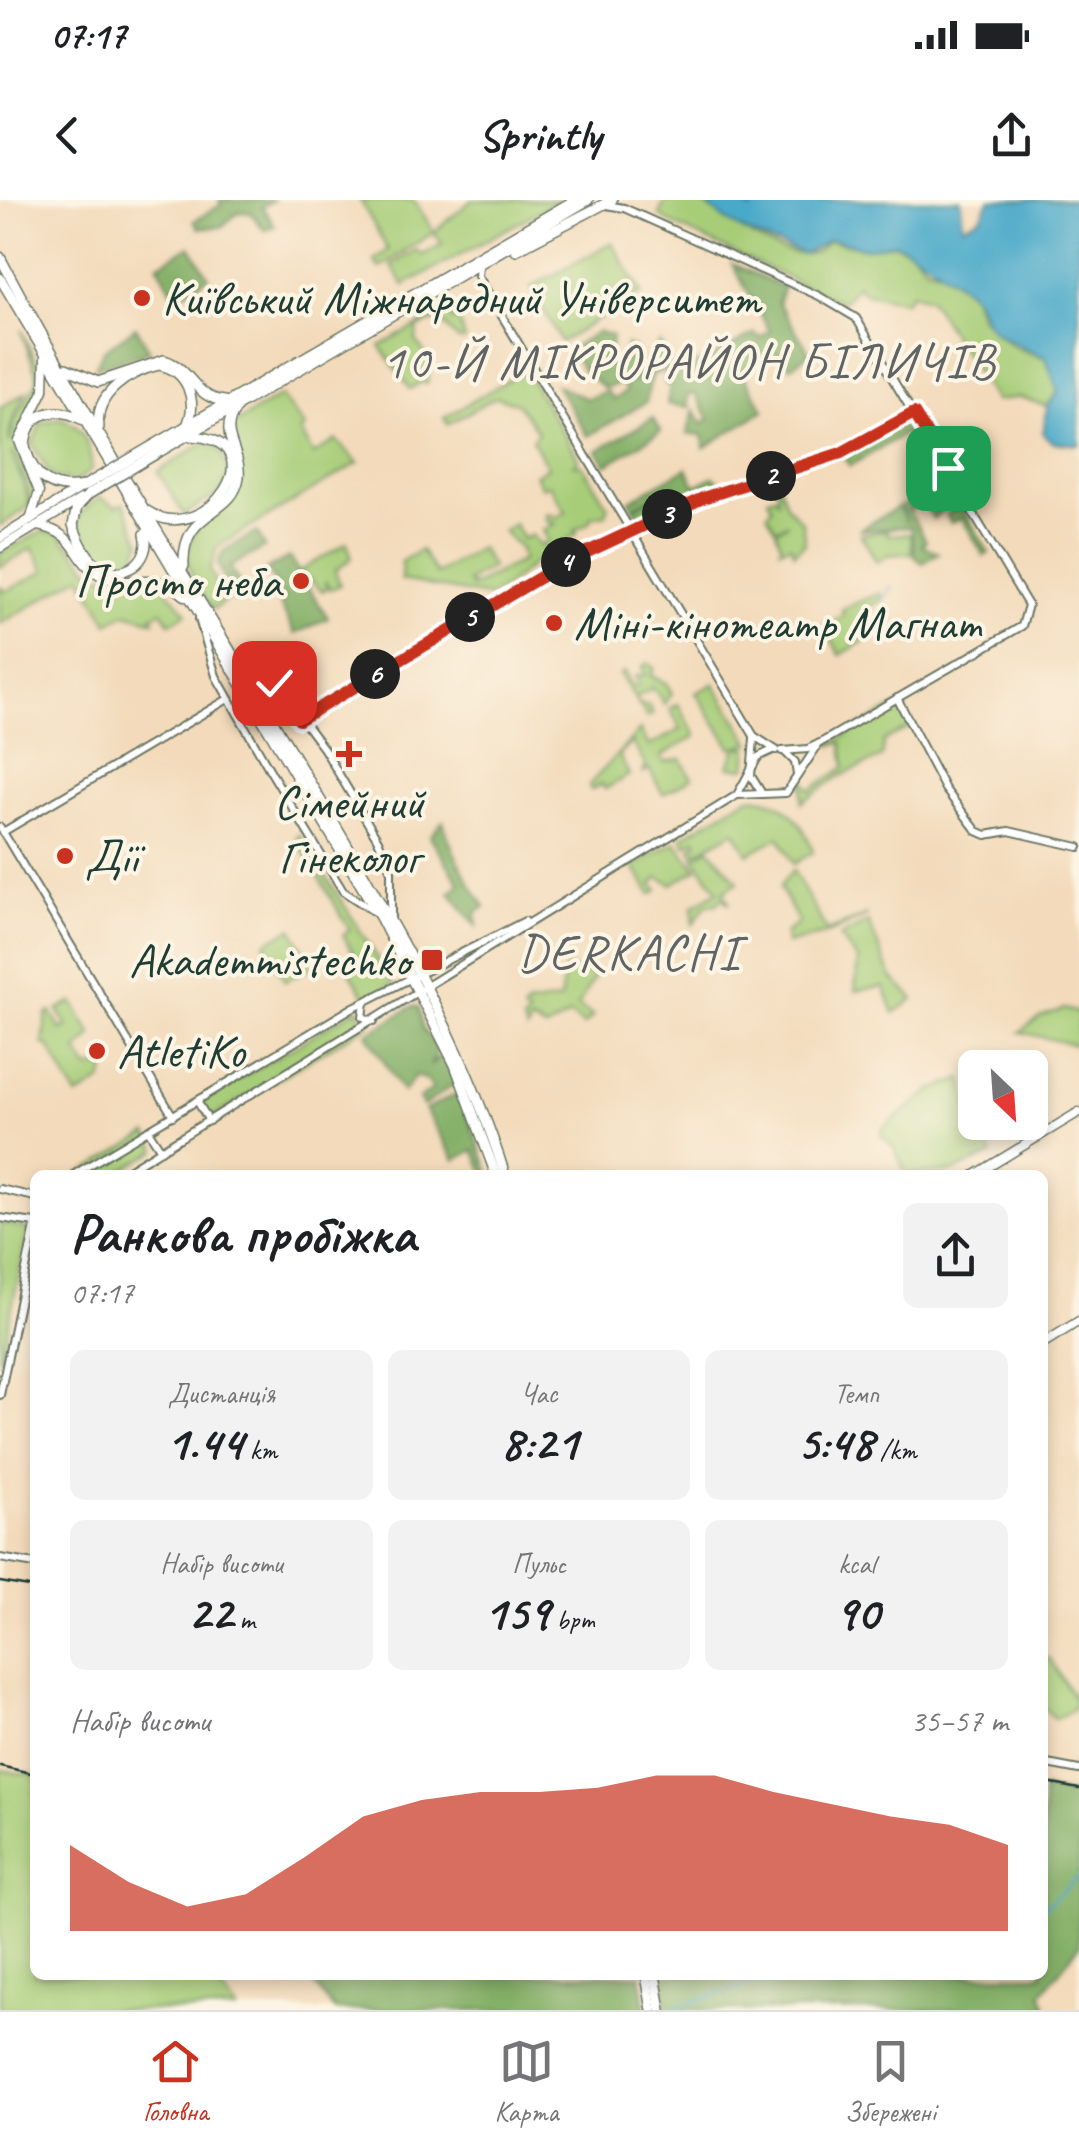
<!DOCTYPE html>
<html lang="uk">
<meta charset="utf-8">
<style>
body{margin:0;font-family:Caveat,sans-serif;background:#f2f2f2;color:#202124;height:100vh;display:flex;flex-direction:column;font-size:38px;white-space:nowrap}
*{box-sizing:border-box;margin:0}
p{font-size:32px;color:#757577}
.icon{flex:none;width:55px;height:55px;fill:none;stroke:currentColor;stroke-width:2;stroke-linecap:round;stroke-linejoin:round}
.map{position:relative;flex:1;overflow:hidden}
.side{position:absolute;left:30px;top:970px;width:1018px;height:810px;display:flex;flex-direction:column;background:#fff;border-radius:15px;box-shadow:0 5px 15px #0003}
.side>*{flex:none}
.needle{width:65px;rotate:155deg}
.buttons{position:absolute;left:958px;top:850px;display:grid;gap:20px}
.buttons a{display:grid;place-items:center;width:90px;height:90px;border-radius:15px;background:#fff;box-shadow:0 5px 15px #0003;font-size:50px}
.pin{position:absolute;display:grid;place-items:center;width:85px;height:85px;color:#fff;margin:-42px;border-radius:20px;box-shadow:0 5px 15px #0006}
.km{position:absolute;width:50px;height:50px;margin:-25px;border-radius:50%;background:#222;color:#fff;font-size:28px;line-height:50px;text-align:center}
.round{display:grid;place-items:center;flex:none;width:105px;height:105px;border-radius:15px;background:#f2f2f2}
.overview{display:flex;align-items:center;justify-content:space-between;height:170px;padding:0 40px}
h1{font-size:55px;font-weight:700;line-height:75px}
.metrics{display:grid;grid-template-columns:repeat(3,1fr);gap:15px;height:170px;padding:10px 40px}
.metrics div{display:grid;align-content:center;border-radius:15px;background:#f2f2f2;text-align:center}
.metrics b{font-size:50px;font-weight:700}
.metrics small{font-size:28px;font-weight:400}
.metrics p{font-size:28px}
.chart{height:280px;padding:20px 40px}
.chart p{display:flex;justify-content:space-between}
.chart svg{width:100%;height:180px;margin-top:10px;fill:#c8321e;opacity:.7}
.status{display:flex;justify-content:space-between;align-items:center;height:70px;padding:0 50px;background:#fff;direction:ltr}
.status svg{height:28px;fill:currentColor}
header{display:flex;justify-content:space-between;align-items:center;height:130px;padding:0 40px;background:#fff;font-size:45px;font-weight:700}
.dock{display:flex;justify-content:space-around;align-items:center;height:140px;border-top:2px solid #e0e0e0;background:#fff;font-size:28px;color:#757577}
.dock a{display:grid;justify-items:center;gap:5px}
.dock .current{color:#c8321e}
.map>svg:first-child{display:block}
</style>
<div class="status"><b>07:17</b><svg viewBox="0 0 49 12"><path d="M0 12V9h3v3zM5 12V6h3v6zM10 12V3h3v9zM15 12V0h3v12zM26 1h20v11H26zM47 4h2v5h-2z"/></svg></div>
<header><svg class="icon" aria-label="back" viewBox="0 0 24 24"><path d="M15 5l-7 7 7 7"/></svg>Sprintly<svg class="icon" aria-label="share" viewBox="0 0 24 24"><path d="M12 15V3M7 8l5-5 5 5M5 13v7h14v-7"/></svg></header>
<div class="map">
<svg width="1079" height="1810" viewBox="0 0 1079 1810">
<rect width="100%" height="100%" fill="#fcf5e5"/>
<filter id="ink" filterUnits="userSpaceOnUse"><feTurbulence type="fractalNoise" baseFrequency=".01" numOctaves="2"/><feDisplacementMap in="SourceGraphic" scale="20" xChannelSelector="R" yChannelSelector="G"/><feConvolveMatrix kernelMatrix="1 2 1 2 8 2 1 2 1" color-interpolation-filters="sRGB"/></filter>
<filter id="wash" filterUnits="userSpaceOnUse"><feTurbulence type="fractalNoise" baseFrequency=".0048" numOctaves="4" result="noise"/><feDisplacementMap in="SourceGraphic" scale="40" xChannelSelector="R" yChannelSelector="G"/><feGaussianBlur stdDeviation="2.25" result="paint"/><feColorMatrix in="noise" values="0 0 0 0 0 0 0 0 0 0 0 0 0 0 0 0 0 1.4 0 .05"/><feComposite in="paint" operator="in"/></filter>
<g filter="url(#wash)">
<rect width="100%" height="100%" fill="#f3daba"/>
<g fill="#a7cd78" stroke="#638556" stroke-width="2.5">
<polygon points="360,0 414,0 434,32 472,0 560,0 404,85 391,65 416,50 423,55 442,44 434,32 379,68 374,60 388,50"/>
<path d="M665,0H699C720,16 790,69 818,50C822,47 825,43 829,40L864,48L895,44L910,50L927,67L948,71L972,93L980,116L997,134L1016,148L1046,158L1058,192L1047,206L1019,197L995,201L929,98L911,93L905,101L863,92L857,85L842,103L676,26L659,15Z"/>
<polygon points="612,43 642,93 561,142 531,87"/>
<polygon points="442,113 458,117 453,120 459,120 464,140 458,140 439,119 417,128 416,141 431,162 427,184 422,182 410,189 380,146"/>
<path d="M21,130L42,174L39,195L16,238L18,254L36,290L31,307L27,285L12,252L28,298L27,308L0,326V208L26,192C19,209 7,224 10,243L13,225L38,179Z"/>
<path d="M525,170L579,259L574,265H582L608,307L606,314L590,317V322L575,330L577,334C543,351 522,377 490,397L401,380L402,361L421,350L436,374L480,348L492,367L468,381L471,387L523,360L519,347L503,331L514,324L523,339L532,335L540,346L548,341L543,330L555,324L546,321V314L557,317L566,312L549,284L542,287L535,275L548,267L532,240L538,232L517,203L495,197L448,224L444,218Z"/>
<path d="M280,196L305,227L301,231L313,255L336,240L358,263L217,347L210,371L226,400L214,409C206,402 201,393 196,383C171,340 208,316 239,289L230,227Z"/>
<path d="M60,218C86,227 90,248 92,269L76,282L51,276L32,244L41,223Z"/>
<polygon points="205,242 220,250 229,273 219,293 184,315 158,272"/>
<polygon points="778,282 787,306 802,322 805,343 794,353 791,345 779,349 782,347 776,331 788,323 776,329 767,314 772,307 768,298 774,296 778,300 777,289 771,285"/>
<path d="M99,297L117,306L124,303L141,342L133,363C103,375 74,345 79,315Z"/>
<polygon points="887,330 888,335 911,334 912,353 888,355 877,362 861,335"/>
<polygon points="43,331 59,334 94,374 161,383 187,413 170,423 162,411 152,416 154,421 126,413 108,423 81,376 0,424 0,387 6,391 45,371 32,348 0,367 0,353"/>
<polygon points="347,343 352,358 335,371 340,385 331,389 325,381 328,388 322,391 300,371"/>
<polygon points="880,393 883,399 862,412 874,436 840,455 824,426 844,415 842,409"/>
<polygon points="647,463 654,468 651,476 666,483 672,493 665,504 653,488 636,497 639,504 649,506 653,514 647,517 620,475 624,472 633,487 639,484 635,476 645,475 642,467"/>
<polygon points="714,484 751,543 736,547 748,548 746,568 729,567 736,547 731,547 696,493"/>
<polygon points="678,504 696,536 661,556 664,562 681,559 692,578 663,594 649,569 643,573 646,566 632,542 619,555 629,575 605,589 602,584 591,590 589,585 640,530 649,546 681,529 670,509"/>
<polygon points="896,506 913,526 884,540 882,557 838,577 802,602 803,579 810,590 845,567 842,543 827,546"/>
<path d="M749,597C784,598 803,620 813,652L794,664L779,637L748,654L735,631L694,654L691,647L697,644L696,639L686,645L682,637Z"/>
<polygon points="300,635 393,783 366,798 349,770 360,764 343,735 350,730 296,638"/>
<polygon points="675,642 697,669 672,684 658,677 652,684 658,690 651,694 633,666"/>
<polygon points="709,648 738,682 723,692 730,704 722,698 717,704 706,705 693,724 693,706 718,691 694,658"/>
<polygon points="793,670 827,731 868,715 833,732 786,744 785,733 799,723 780,687"/>
<polygon points="868,722 892,778 914,799 894,813 884,787 855,791 858,760 840,737"/>
<polygon points="292,728 313,766 285,781 265,743"/>
<polygon points="565,768 595,775 578,806 593,816 584,825 570,815 546,829 531,822 527,830 523,823 528,814 523,811 527,805 560,800"/>
<polygon points="73,802 92,835 77,851 87,868 107,867 102,881 77,897 48,845 43,844 47,814 51,812 61,830 67,826 58,810"/>
<polygon points="358,808 363,822 369,824 211,918 201,902"/>
<polygon points="1064,809 1079,813 1079,846 1020,832 1040,817"/>
<polygon points="962,879 975,922 979,923 992,955 952,972 907,975 894,948 881,935 882,929 932,890"/>
<polygon points="148,934 157,950 115,975 78,975"/>
<polygon points="0,1023 29,1029 0,1162"/>
<polygon points="1049,1458 1075,1500 1073,1509 1055,1519 1043,1506 1043,1459"/>
<polygon points="0,1570 35,1575 35,1775 210,1775 237,1810 0,1810"/>
</g>
<g fill="#85b068" stroke="#52764e" stroke-width="2.5">
<polygon points="219,0 273,0 262,7 275,26 264,30 251,13 239,12 221,27 198,28 194,21 221,5"/>
<polygon points="190,46 209,77 176,97 158,65"/>
<polygon points="732,64 784,87 778,103 810,153 790,167 777,152 741,171 764,210 704,248 704,236 687,234 694,210 702,223 709,219 695,193 687,196 689,207 667,204 670,186 665,183 666,174 709,159 755,133 759,138 770,131"/>
<polygon points="136,127 150,151 95,168 103,151"/>
<polygon points="598,132 612,136 608,164 617,166 627,159 626,145 634,148 638,164 644,164 660,143 674,168 604,188 583,171 570,149"/>
<polygon points="651,178 646,202 588,236 556,185 587,199 607,191 614,200 626,191 622,183"/>
<polygon points="653,218 661,231 606,265 597,251"/>
<polygon points="910,222 913,224 989,353 984,356 962,318 951,323 946,314 954,310 951,303 933,319 927,308 937,301 942,308 945,295 906,233 850,266 844,258"/>
<polygon points="687,268 695,286 713,277 726,287 639,317 634,308 677,283 633,307 629,301"/>
<polygon points="905,304 916,307 909,311 926,341 922,345 938,353 923,363 915,357 911,327 859,330 898,307 907,322 901,306"/>
<polygon points="257,332 265,347 230,367 245,392 235,401 218,364 223,351"/>
<polygon points="289,357 328,418 295,434 280,404 285,400 267,369"/>
<path d="M443,621C451,650 466,679 485,707L476,712L477,727L450,693L460,684L430,636Z"/>
<polygon points="413,806 419,807 422,828 438,849 430,866 443,854 456,883 423,906 419,899 433,889 426,879 415,876 403,892 367,834"/>
<polygon points="459,893 490,975 485,975 474,950 455,960 425,910"/>
<polygon points="1043,1589 1079,1596 1079,1746 1042,1793 1047,1810 667,1810 661,1775 1042,1775"/>
<polygon points="307,1775 640,1775 646,1810 334,1810"/>
</g>
<path fill="#4aa9c9" stroke="#34737e" stroke-width="2.5" d="M702,0H735L751,9L750,0H961L963,26L981,17L989,0H1079V245L1053,242L1043,234L1047,206L1058,192L1046,158C1027,148 1010,144 993,130C981,119 982,109 974,97C967,87 905,45 895,44C885,43 874,49 864,48C849,45 845,40 829,40L804,54C765,40 730,30 702,0Z"/>
<g fill="none" stroke-linecap="round" stroke-linejoin="round">
<g stroke="#4aa9c9" stroke-width="2.5">
<polyline points="883,400 891,387"/>
<polyline points="1042,1710 1079,1676"/>
<polyline points="670,1809 780,1775"/>
</g>
</g>
</g>
<g filter="url(#ink)">
<g fill="none" stroke-linecap="round" stroke-linejoin="round">
<g stroke="#697463" stroke-width="10">
<g id="secondary">
<polyline points="606,5 624,8 819,96 856,118 1028,405 1022,426 820,543 808,549 782,551"/>
<polyline points="479,66 478,76 754,536 776,550"/>
<polyline points="199,419 216,476 272,574 343,691 376,713"/>
<polyline points="235,455 277,486 324,549 378,640 391,671 391,718"/>
<polyline points="897,498 945,589 977,631 986,635 1009,631 1079,647"/>
<polyline points="299,520 566,362 703,298 841,253 914,213"/>
<polyline points="754,538 751,576 761,592"/>
<polyline points="785,552 795,562 797,575"/>
<polyline points="737,595 758,557 773,550"/>
<polyline points="0,627 173,916"/>
<polyline points="3,632 228,499"/>
<polyline points="365,802 363,817 374,821"/>
<polyline points="197,901 209,921"/>
<polyline points="148,930 161,950"/>
<polyline points="73,975 352,808 525,721"/>
<polyline points="120,975 737,595 786,593 816,548"/>
<polyline points="0,989 35,997"/>
<polyline points="0,1018 35,1023"/>
<polyline points="0,1195 35,1026"/>
<polyline points="0,1358 35,1364"/>
<polyline points="1042,1563 1079,1570"/>
</g>
</g>
<g stroke="#697463" stroke-width="11">
<g id="primary">
<polyline points="30,320 39,292 19,241 44,190 45,158"/>
<path d="M37,326C81,332 71,364 104,377C135,390 149,365 186,397"/>
<polyline points="0,338 81,288"/>
<polyline points="0,348 81,299"/>
<polyline points="975,975 1079,912"/>
<polyline points="1042,1144 1079,1121"/>
</g>
</g>
<g stroke="#697463" stroke-width="12">
<g id="highway">
<polyline points="516,50 612,0"/>
<path d="M0,57C98,243 214,420 321,601C392,721 463,841 505,975"/>
<polyline points="0,78 381,719 455,865 496,975"/>
<path d="M66,168L98,182L164,160C192,168 193,198 225,201"/>
<path d="M81,219C55,205 27,212 25,246C33,278 52,292 84,286"/>
<path d="M99,227C94,193 130,172 159,165C188,170 198,201 187,226"/>
<polyline points="154,245 575,0"/>
<polyline points="159,252 588,0"/>
<path d="M89,294L77,307L73,325C78,339 87,358 99,366C123,382 152,361 145,334"/>
<path d="M147,311C207,351 280,239 190,236"/>
<path d="M184,366C181,308 233,318 239,277C242,251 217,234 236,209"/>
<polyline points="646,1775 652,1810"/>
<polyline points="655,1775 661,1810"/>
</g>
</g>
<use href="#secondary" stroke="#fff" stroke-width="6"/>
<use href="#primary" stroke="#fff" stroke-width="8"/>
<use href="#highway" stroke="#fff" stroke-width="9"/>
<g stroke="#1f3d34" stroke-width="2.5">
<polyline points="0,1382 35,1388"/>
<polyline points="0,1566 35,1574"/>
<polyline points="1042,1582 1079,1589"/>
</g>
<g stroke="#697463" stroke-width="12" stroke-linecap="butt">
<g id="highway-bridge">
<polyline points="84,286 154,245"/>
<polyline points="89,294 159,252"/>
</g>
</g>
<use href="#highway-bridge" stroke="#fff" stroke-width="9"/>
</g>
</g>
<g fill="none" stroke-linecap="round" stroke-linejoin="round" filter="url(#ink)">
<g stroke="#fff" stroke-width="20">
<polyline id="route" points="274,483 299,520 566,362 703,298 841,253 914,213 948,268"/>
</g>
<use href="#route" stroke="#c8321e" stroke-width="12"/>
</g>
<g fill="#c8321e" stroke="#fcf5e5" stroke-width="4">
<circle cx="142" cy="98" r="10"/>
<circle cx="301" cy="381" r="10"/>
<circle cx="554" cy="423" r="10"/>
<path d="M344 539h10v10h10v10h-10v10h-10v-10h-10v-10h10z"/>
<circle cx="65" cy="656" r="10"/>
<rect x="420" y="748" width="24" height="24" rx="5"/>
<circle cx="97" cy="851" r="10"/>
</g>
<g text-anchor="middle" dominant-baseline="central" stroke-width="8" stroke-linejoin="round" paint-order="stroke">
<g font-size="48" fill="#1f3d34" stroke="#fcf5e5" text-anchor="start">
<text x="162" y="98">Київський Міжнародний Університет</text>
<text x="281" y="381" text-anchor="end">Просто неба</text>
<text x="574" y="423">Міні-кінотеатр Магнат</text>
<text x="349" y="602" text-anchor="middle">Сімейний<tspan x="349" dy="55">Гінеколог</tspan></text>
<text x="85" y="656">Дії</text>
<text x="410" y="760" text-anchor="end">Akademmistechko</text>
<text x="117" y="851">AtletiKo</text>
</g>
<g font-size="50" letter-spacing="2.5" fill="#616464" stroke="#fcf5e5">
<text x="689" y="161">10-Й МІКРОРАЙОН БІЛИЧІВ</text>
<text x="629" y="752">DERKACHI</text>
</g>
</g>
</svg>
<div class="buttons">
<a><svg class="needle" viewBox="-14 -14 28 28"><path d="M0-13l5 13h-10z" fill="#e53935"/><path d="M0 13l5-13h-10z" fill="#757577"/></svg></a>
</div>
<div class="pin" style="left:948px;top:268px;background:#1e9e55"><svg class="icon" aria-label="arrive" viewBox="0 0 24 24"><path d="M6 21V4h12l-3 4 3 4H6"/></svg></div>
<div class="pin" style="left:274px;top:483px;background:#d93025"><svg class="icon" aria-label="check" viewBox="0 0 24 24"><path d="M5 12l5 5 9-10"/></svg></div>
<b class="km" style="left:771px;top:276px">2</b>
<b class="km" style="left:667px;top:314px">3</b>
<b class="km" style="left:566px;top:362px">4</b>
<b class="km" style="left:470px;top:417px">5</b>
<b class="km" style="left:375px;top:474px">6</b>
<section class="side">
<div class="overview"><div><h1>Ранкова пробіжка</h1><p>07:17</p></div><a class="round"><svg class="icon" aria-label="share" viewBox="0 0 24 24"><path d="M12 15V3M7 8l5-5 5 5M5 13v7h14v-7"/></svg></a></div>
<div class="metrics">
<div><p>Дистанція</p><b>1.44<small> km</small></b></div>
<div><p>Час</p><b>8:21</b></div>
<div><p>Темп</p><b>5:48<small> /km</small></b></div>
</div>
<div class="metrics">
<div><p>Набір висоти</p><b>22<small> m</small></b></div>
<div><p>Пульс</p><b>159<small> bpm</small></b></div>
<div><p>kcal</p><b>90</b></div>
</div>
<div class="chart"><p><span>Набір висоти</span>35–57 m</p>
<svg viewBox="0 0 160 44" preserveAspectRatio="none"><path d="M0 44V23L10 32L20 38L30 35L40 26L50 16L60 12L70 10L80 10L90 9L100 6L110 6L120 10L130 13L140 16L150 18L160 23V44z"/></svg>
</div>
</section>
</div>
<nav class="dock">
<a class="current"><svg class="icon" aria-label="home" viewBox="0 0 24 24"><path d="M3 11l9-7 9 7M6 9v11h12V9"/></svg>Головна</a>
<a><svg class="icon" aria-label="map" viewBox="0 0 24 24"><path d="M3 6l6-2 6 2 6-2v14l-6 2-6-2-6 2zM9 4v14M15 6v14"/></svg>Карта</a>
<a><svg class="icon" aria-label="saved" viewBox="0 0 24 24"><path d="M7 4h10v16l-5-4-5 4z"/></svg>Збережені</a>
</nav>
